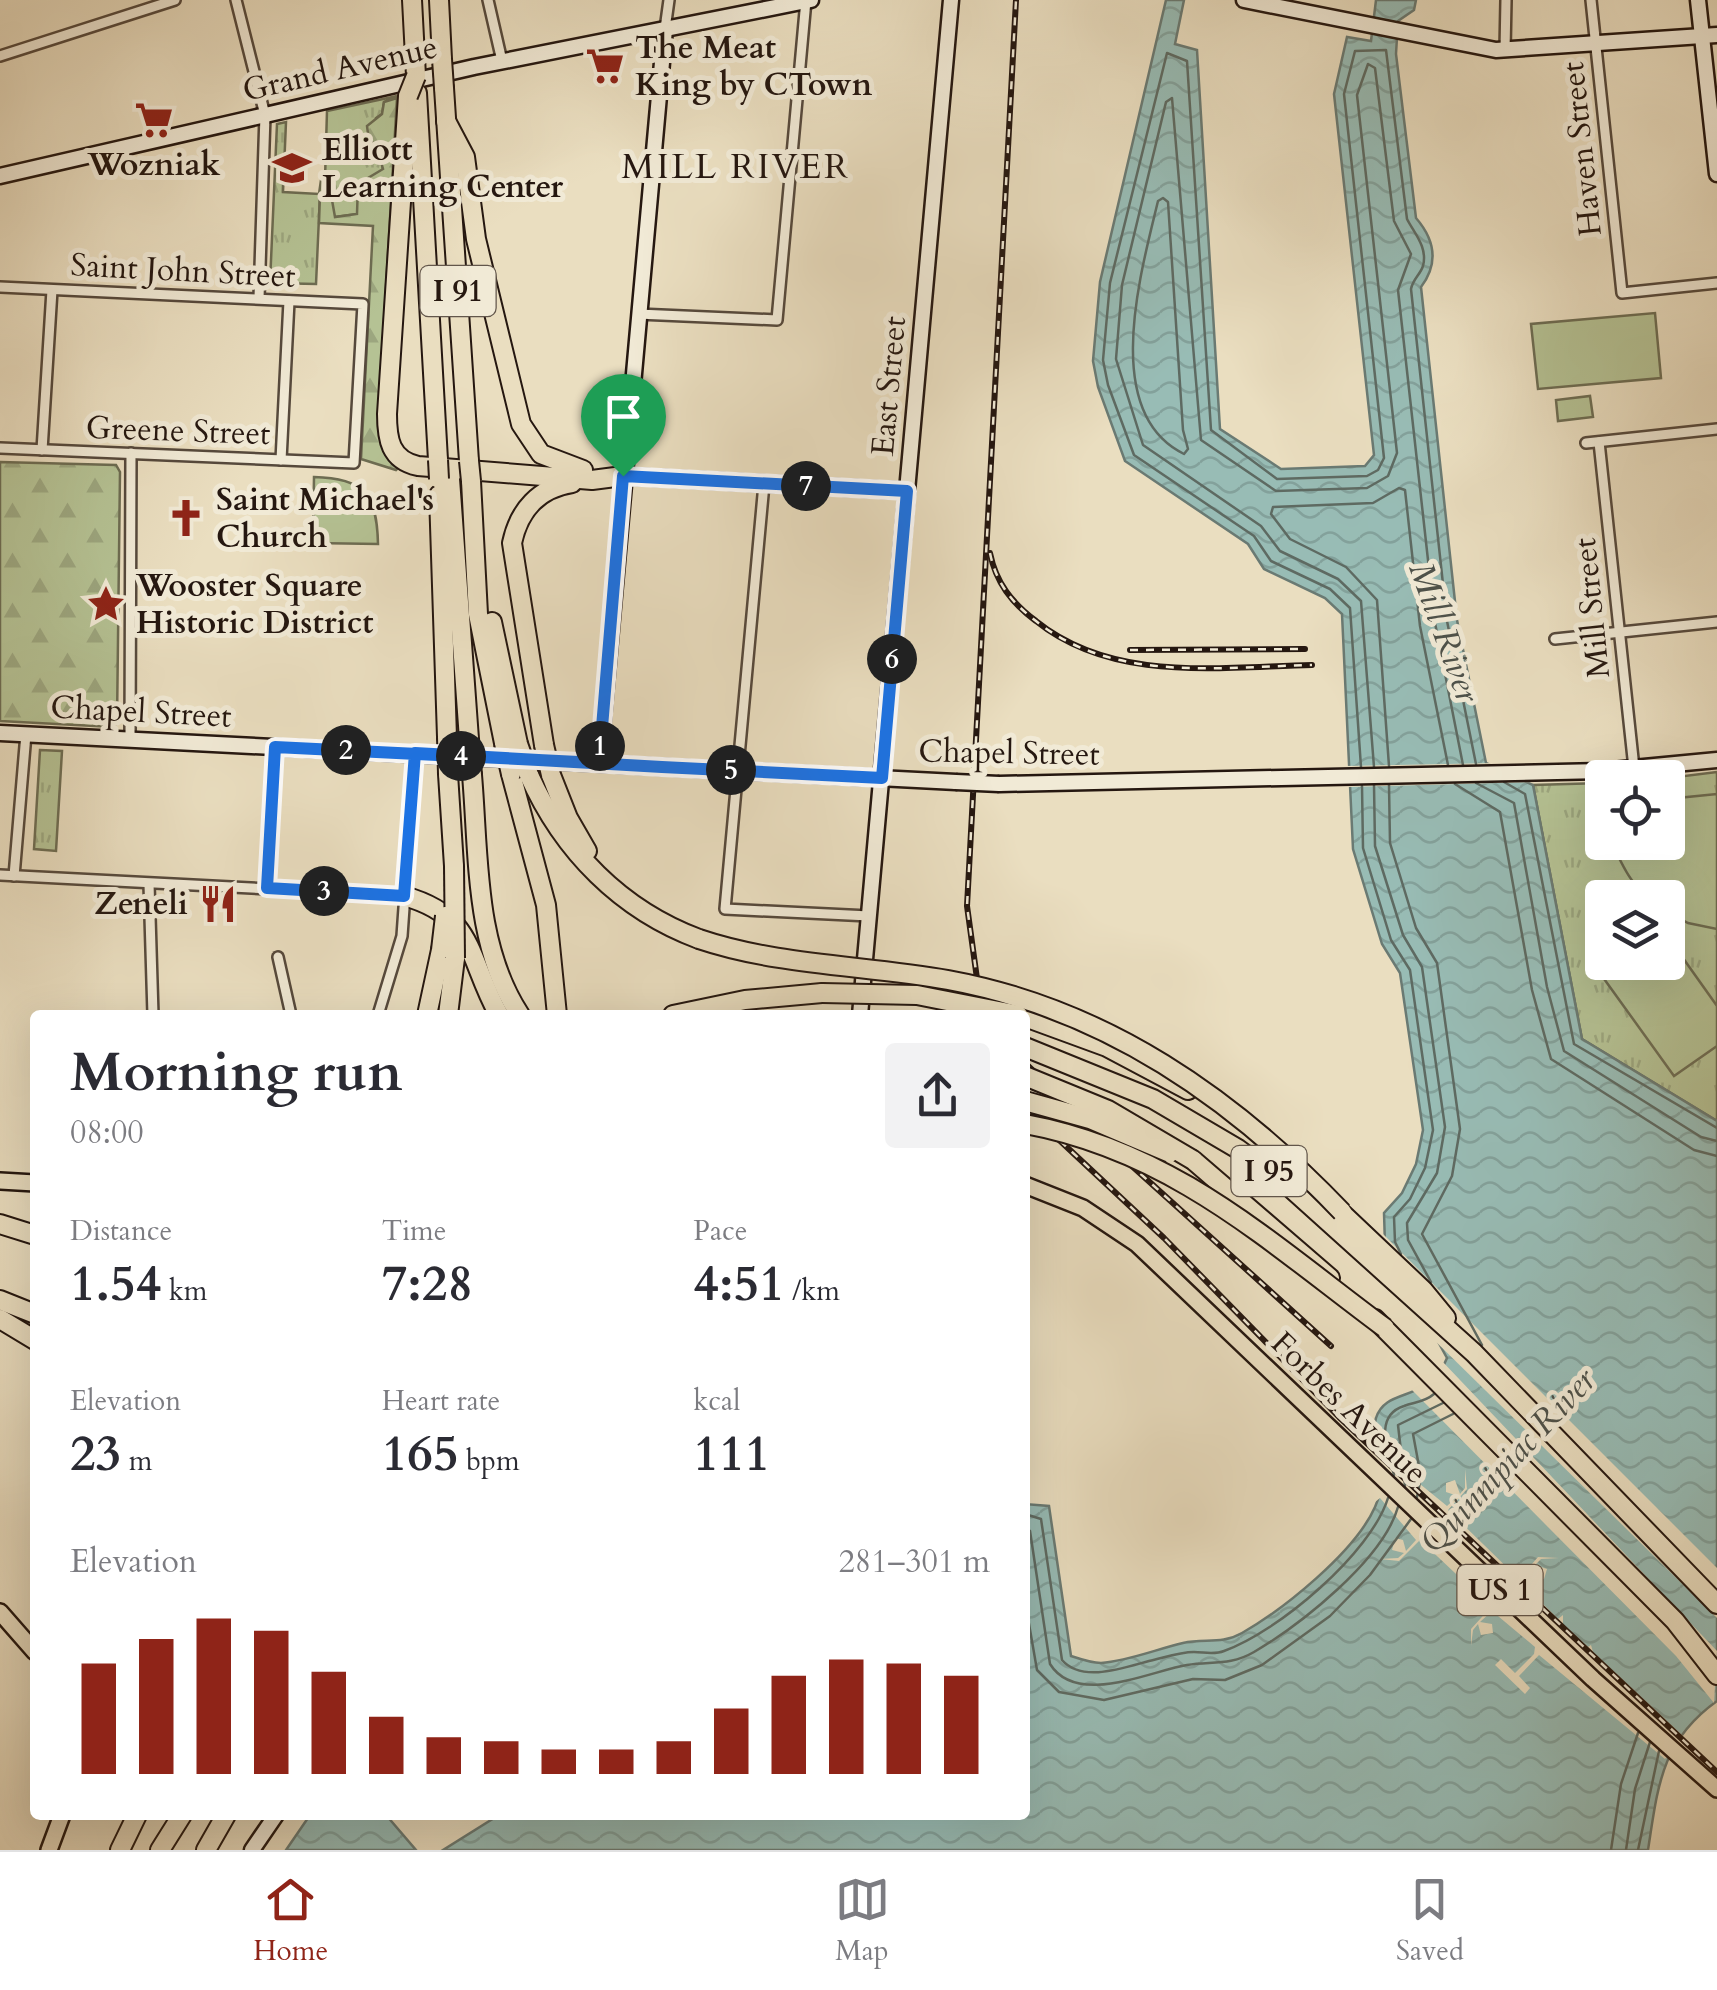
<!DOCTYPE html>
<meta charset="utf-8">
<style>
body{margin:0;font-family:Cardo,serif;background:#f2f2f3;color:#2b2b33;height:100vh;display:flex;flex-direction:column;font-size:38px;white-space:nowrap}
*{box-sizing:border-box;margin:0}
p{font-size:32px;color:#7c7c81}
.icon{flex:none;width:55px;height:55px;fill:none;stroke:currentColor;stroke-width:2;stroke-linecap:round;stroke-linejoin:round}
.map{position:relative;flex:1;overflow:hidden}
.details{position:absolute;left:30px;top:1010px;width:1000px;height:810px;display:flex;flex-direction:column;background:#fff;border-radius:10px;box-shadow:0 10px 40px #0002}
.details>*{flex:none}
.buttons{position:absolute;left:1585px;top:760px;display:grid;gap:20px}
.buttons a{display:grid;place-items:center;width:100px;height:100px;border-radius:10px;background:#fff;box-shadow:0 10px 40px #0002;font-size:50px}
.pin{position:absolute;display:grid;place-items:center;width:85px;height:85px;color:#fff;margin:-102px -42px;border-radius:50% 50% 50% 0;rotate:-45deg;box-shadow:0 0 10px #0007}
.pin .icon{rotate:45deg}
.km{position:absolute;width:50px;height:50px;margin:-25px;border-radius:50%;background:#222;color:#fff;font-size:28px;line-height:50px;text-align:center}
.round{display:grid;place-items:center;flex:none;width:105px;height:105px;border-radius:10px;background:#f2f2f3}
.head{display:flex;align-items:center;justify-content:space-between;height:170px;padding:0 40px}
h1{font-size:55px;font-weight:800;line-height:75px}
.stats{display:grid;grid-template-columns:repeat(3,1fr);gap:15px;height:170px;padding:10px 40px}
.stats div{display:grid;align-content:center}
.stats b{font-size:50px;font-weight:800}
.stats small{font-size:28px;font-weight:400}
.stats p{font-size:28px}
.chart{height:280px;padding:20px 40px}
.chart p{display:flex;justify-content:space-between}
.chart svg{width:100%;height:180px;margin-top:10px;stroke:#8f2418;stroke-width:6}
.dock{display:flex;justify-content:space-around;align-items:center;height:140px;border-top:2px solid #e1e1e2;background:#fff;font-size:28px;color:#7c7c81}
.dock a{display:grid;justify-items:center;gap:5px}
.dock .active{color:#8f2418}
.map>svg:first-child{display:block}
</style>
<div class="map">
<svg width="1717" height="1850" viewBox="0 0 1717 1850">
<defs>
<pattern id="grass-tufts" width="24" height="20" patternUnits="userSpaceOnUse" patternTransform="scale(2.5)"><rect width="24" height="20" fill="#b5c294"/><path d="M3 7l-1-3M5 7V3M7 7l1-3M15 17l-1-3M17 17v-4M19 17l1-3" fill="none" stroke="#9ca67f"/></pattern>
<pattern id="forest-firs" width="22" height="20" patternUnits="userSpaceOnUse" patternTransform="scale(2.5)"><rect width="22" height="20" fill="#b5c294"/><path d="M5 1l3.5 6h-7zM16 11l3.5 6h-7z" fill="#9ca67f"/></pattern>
<pattern id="water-waves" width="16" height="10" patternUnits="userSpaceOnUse" patternTransform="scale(2.5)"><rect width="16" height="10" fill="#98bcb5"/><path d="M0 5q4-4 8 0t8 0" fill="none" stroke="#83a19b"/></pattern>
</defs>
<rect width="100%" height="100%" fill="#eadec0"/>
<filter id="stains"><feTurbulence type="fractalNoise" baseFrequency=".002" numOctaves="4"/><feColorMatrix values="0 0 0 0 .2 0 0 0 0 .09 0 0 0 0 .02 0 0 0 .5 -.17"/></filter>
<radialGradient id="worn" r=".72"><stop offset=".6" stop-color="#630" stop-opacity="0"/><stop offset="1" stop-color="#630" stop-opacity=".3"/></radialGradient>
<g fill="url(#grass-tufts)" stroke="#6d6c52" stroke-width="2.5" fill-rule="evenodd">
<polygon points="397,96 384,102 382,114 376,118 383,170 357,214 335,217 320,195 316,284 270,283 277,124 286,122 283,192 319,194 321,180 325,179 327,111"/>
<polygon points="40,750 62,751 56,851 34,849"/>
<path d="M1717,772V1121L1582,1039L1533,785L1602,783V842H1668V778ZM1602,898H1668V962H1602Z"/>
</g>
<g fill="url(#forest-firs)" stroke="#6d6c52" stroke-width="2.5">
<polygon points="397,98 378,424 384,452 399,467 396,470 361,459 373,226 319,223 320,194 332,200 335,217 357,214 358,184 383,169 376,144 369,141 367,126 382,114 384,102"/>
<polygon points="0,462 116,465 120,472 117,723 113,727 0,721"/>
</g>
<g fill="#b5c294" stroke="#6d6c52" stroke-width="2.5">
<polygon points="1655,313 1661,378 1538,389 1531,324"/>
<polygon points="1590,396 1593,417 1558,421 1556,400"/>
<path d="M314,477C364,478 377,494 378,544L313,543Z"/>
<path d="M1717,794V929L1688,923L1668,912V898C1634,898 1625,870 1612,843L1668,842V799Z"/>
<polygon points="1668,937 1717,1006 1717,1046 1674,1076 1602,976 1621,963 1668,962"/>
</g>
<g fill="url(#water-waves)" stroke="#6a7a73" stroke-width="2.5">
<path d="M1166,0H1184L1175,44L1197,50L1220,429L1281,469L1365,466L1374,455L1334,94L1347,37L1371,41L1376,0H1416L1414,10L1398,21L1396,54L1416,218C1435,240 1439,263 1421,287L1457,620L1486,763L1533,785L1582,1039L1717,1121V1701C1661,1741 1658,1786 1648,1850H443L499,1815H1025V1504L1049,1506L1071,1656C1080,1659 1092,1663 1101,1663C1128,1661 1157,1649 1183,1643C1205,1638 1221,1645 1242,1633C1284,1609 1355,1552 1375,1507C1392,1470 1366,1447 1376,1418C1386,1386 1429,1404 1447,1358L1385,1245L1384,1213L1402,1193L1416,1164L1423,1130L1400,973L1382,944L1353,849L1342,614L1325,598L1264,569L1248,544L1125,461L1098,387L1093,361L1100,282Z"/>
<polygon points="310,1815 386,1815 416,1850 286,1850"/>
</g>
<g fill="#eadec0">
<polygon points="1498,763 1534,782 1347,787 1346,766"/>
<polygon points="1379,1230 1717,1568 1717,1618 1428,1334 1380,1247"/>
<polygon points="1441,1360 1717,1651 1714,1703 1676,1656 1410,1388 1436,1372"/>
<polygon points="1374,1437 1400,1468 1404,1465 1404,1471 1447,1506 1458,1496 1446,1492 1446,1483 1455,1480 1460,1494 1465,1488 1465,1469 1467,1489 1448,1510 1519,1579 1538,1557 1559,1558 1541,1559 1535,1565 1547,1569 1544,1579 1534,1578 1533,1567 1523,1578 1539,1594 1537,1598 1558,1619 1563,1615 1563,1624 1588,1647 1591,1645 1593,1652 1684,1737 1665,1759 1539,1655 1519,1676 1530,1688 1525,1694 1495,1665 1501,1659 1515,1673 1534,1654 1535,1647 1492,1611 1480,1622 1492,1624 1493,1633 1481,1635 1478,1624 1473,1630 1471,1646 1471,1629 1491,1607 1420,1540 1399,1561 1380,1559 1398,1558 1404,1553 1392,1550 1395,1538 1403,1540 1406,1551 1416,1540 1380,1498 1375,1502 1372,1499 1379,1478 1370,1444"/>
</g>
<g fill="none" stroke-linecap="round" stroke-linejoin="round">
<g stroke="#5e6a62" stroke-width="2.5">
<path d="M1163,198L1168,202L1183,430L1188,449L1184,454C1100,413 1141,272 1158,201Z"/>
<polyline points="1389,766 1377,600 1346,567 1290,539 1271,514 1273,507 1373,503 1399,488 1405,490 1420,626 1448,765"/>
<path d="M1361,767L1350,608L1330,589L1271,561L1254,536L1134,455L1108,385L1103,360L1110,283L1167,53L1187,61L1211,430L1277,479L1367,476L1378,470L1384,458L1344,94L1355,51L1386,50L1407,219C1414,233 1428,247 1423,266C1420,275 1413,279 1411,289L1447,621L1476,764"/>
<polyline points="1374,767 1361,601 1338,579 1280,551 1261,526 1143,445 1116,359 1122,285 1166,102 1172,98 1201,440 1276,491 1367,488 1388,476 1397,453 1357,95 1368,64 1375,68 1394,221 1411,254 1398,290 1435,623 1463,765"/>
<polyline points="1504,782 1525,794 1574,1044 1717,1128"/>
<polyline points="1476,783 1514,803 1547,987 1564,1051 1701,1137 1717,1141"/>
<polyline points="1455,784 1500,812 1532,990 1551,1059 1694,1150 1717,1156"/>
<polyline points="1374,785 1375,846 1403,935 1422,967 1445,1127 1437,1173 1407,1223 1408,1240 1431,1282"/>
<polyline points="1389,785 1390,843 1416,928 1437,963 1460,1129 1452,1176 1422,1234 1482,1345"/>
<polyline points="1362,786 1363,848 1391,940 1410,970 1433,1130 1425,1168 1410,1199 1394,1217 1395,1242 1401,1254"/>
<path d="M1394,1475C1388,1451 1373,1416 1404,1406C1415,1402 1425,1402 1434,1394"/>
<polyline points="1405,1486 1398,1425 1443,1403"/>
<polyline points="1417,1497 1421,1477 1413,1434 1453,1414"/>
<path d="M1025,1514L1041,1519L1062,1660C1082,1683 1123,1668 1149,1661C1163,1658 1179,1652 1194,1652C1204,1652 1214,1655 1224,1651C1278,1632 1371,1553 1388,1498"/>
<path d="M1025,1527L1030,1531L1050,1664C1077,1707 1150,1671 1187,1665C1212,1661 1230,1666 1254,1652C1300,1625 1383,1560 1398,1507"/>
<polyline points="1025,1601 1037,1670 1059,1692 1104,1700 1193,1679 1225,1680 1262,1665 1330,1616 1370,1575 1411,1519"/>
<polyline points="1611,1850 1621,1784 1638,1733"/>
<polyline points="1626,1850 1635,1789 1650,1742"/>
<polyline points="1638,1850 1659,1751"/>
</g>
<g stroke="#56493c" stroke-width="14">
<g id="street">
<polyline points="236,0 265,115 259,298"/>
<polyline points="488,0 502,61"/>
<polyline points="1591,0 1622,293 1717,283"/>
<polyline points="665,29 669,0"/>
<polyline points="1505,50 1506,0"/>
<polyline points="0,56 175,0"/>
<polyline points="0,287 363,304 354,463 0,448"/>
<polyline points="638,314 777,320 806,0"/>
<polyline points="1599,442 1634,768"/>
<polyline points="1586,443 1717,429"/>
<polyline points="42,450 52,290"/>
<polyline points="281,460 289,301"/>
<polyline points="764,484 725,909 869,916"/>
<polyline points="1555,639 1717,622"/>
<polyline points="130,740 131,453"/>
<polyline points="0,875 404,896"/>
<polyline points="14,876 26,734"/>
<polyline points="149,884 153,1015"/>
<polyline points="267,888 275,747"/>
<polyline points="278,957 291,1015"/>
<polyline points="378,1015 402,936 415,753"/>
</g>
</g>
<g stroke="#251710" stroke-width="19">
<g id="secondary">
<polyline points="1244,0 1496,50 1717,35"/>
<polyline points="1698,0 1717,174"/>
<polyline points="0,176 474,67 811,0"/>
<polyline points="623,476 907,491"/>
<polyline points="0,733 956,782"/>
<polyline points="599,763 665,29"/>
<polyline points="999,784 1602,771 1717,760"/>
<polyline points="860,1015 951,0"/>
<polyline points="252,1850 276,1815"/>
</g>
</g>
<g stroke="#251710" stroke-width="20">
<g id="primary">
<polyline points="0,1181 35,1183"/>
<polyline points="1025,1185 1083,1208 1137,1244 1593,1679 1717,1789"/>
<polyline points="0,1612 35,1652"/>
<polyline points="49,1850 62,1815"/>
</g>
</g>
<g stroke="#251710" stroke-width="22">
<g id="highway">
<polyline points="412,0 416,76"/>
<polyline points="439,0 442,59"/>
<polyline points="444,88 469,461"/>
<polyline points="417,93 438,460"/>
<path d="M408,96L387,414C387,439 390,460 418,466L592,480L623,476"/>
<polyline points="446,121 465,157 476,239 521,424 541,454 583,470"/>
<polyline points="450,479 469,739"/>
<polyline points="471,481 478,614 504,743"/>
<polyline points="439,495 447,737"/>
<polyline points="492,622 518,744"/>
<path d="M544,745L512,543C519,510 539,488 572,483"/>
<polyline points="448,774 454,866"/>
<polyline points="511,774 546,905 557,1015"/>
<path d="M472,775C479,855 474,945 520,1015"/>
<path d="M529,775C563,851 621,910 699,939"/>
<polyline points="551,775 568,818 587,851"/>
<path d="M404,896C476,916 467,958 499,1015"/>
<polyline points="427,1015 441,950"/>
<polyline points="448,1015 455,958"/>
<polyline points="673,1015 745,1000 822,993"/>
<polyline points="1025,1017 1107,1047 1188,1090"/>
<polyline points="1025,1047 1153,1099 1238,1149 1292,1189 1474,1353 1717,1604"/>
<polyline points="1193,1160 1330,1278"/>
<polyline points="1330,1202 1423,1290 1446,1318"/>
<polyline points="0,1224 35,1235"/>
<polyline points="0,1300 35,1314"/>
<polyline points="0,1319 35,1340"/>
<polyline points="1375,1319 1675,1621 1717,1675"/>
<polyline points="120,1850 137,1815"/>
<polyline points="160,1850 182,1815"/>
<polyline points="206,1850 226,1815"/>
</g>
</g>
<use href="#street" stroke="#f1ead6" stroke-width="9"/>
<use href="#secondary" stroke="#f1ead6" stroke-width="14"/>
<use href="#primary" stroke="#eadec0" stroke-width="15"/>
<use href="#highway" stroke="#eadec0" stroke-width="18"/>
<g stroke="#251710" stroke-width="6">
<g id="rail">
<path d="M990,553C996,583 1012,603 1036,621C1113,683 1219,667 1312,665"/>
<polyline points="1130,650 1305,649"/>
<polyline points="982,1015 967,906 1016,0"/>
<polyline points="1025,1063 1133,1167 1331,1346"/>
<polyline points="1025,1108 1164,1238 1339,1417 1717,1772"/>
</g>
</g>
<use href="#rail" stroke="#f1ead6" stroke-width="2.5" stroke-dasharray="8" stroke-linecap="butt"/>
<g stroke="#251710" stroke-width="19" stroke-linecap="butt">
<polyline id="secondary-bridge" points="956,782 999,784"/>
</g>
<g stroke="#251710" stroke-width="22" stroke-linecap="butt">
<g id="highway-bridge">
<polyline points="442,59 444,88"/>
<polyline points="408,96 416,76"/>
<polyline points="438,460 439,479"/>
<polyline points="469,461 471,481"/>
<polyline points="447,737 448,774"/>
<polyline points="469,739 472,775"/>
<polyline points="504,743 511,774"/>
<polyline points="518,744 529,775"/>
<polyline points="544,745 551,775"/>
<polyline points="454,866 455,958"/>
<path d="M699,939C779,966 866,965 948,980C1106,1009 1233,1098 1342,1212"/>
<polyline points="441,950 445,916"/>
<polyline points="822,993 917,995 1018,1015"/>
<polyline points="1025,1076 1108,1110 1193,1160"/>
<polyline points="1025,1101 1090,1119 1170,1153"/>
<path d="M1025,1124C1173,1151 1269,1242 1385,1328"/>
</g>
</g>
<use href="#secondary-bridge" stroke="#f1ead6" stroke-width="14"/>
<use href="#highway-bridge" stroke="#eadec0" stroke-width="18"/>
</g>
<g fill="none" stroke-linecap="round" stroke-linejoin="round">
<g stroke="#fff" stroke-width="20">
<path id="route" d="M623,476L599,763L275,747L267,888L404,896L415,753C571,762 726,771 882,778L907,491L623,476"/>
</g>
<use href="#route" stroke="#1a73e8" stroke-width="12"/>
</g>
<defs>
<g id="supermarket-bare" transform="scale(3)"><path d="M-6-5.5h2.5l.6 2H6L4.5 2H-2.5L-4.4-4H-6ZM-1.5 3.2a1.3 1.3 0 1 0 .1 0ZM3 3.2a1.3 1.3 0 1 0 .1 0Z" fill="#8f2418" stroke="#f1ead6" stroke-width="2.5" paint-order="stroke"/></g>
<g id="school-bare" transform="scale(3)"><path d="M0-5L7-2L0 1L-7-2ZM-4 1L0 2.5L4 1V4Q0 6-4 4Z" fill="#8f2418" stroke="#f1ead6" stroke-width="2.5" paint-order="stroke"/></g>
<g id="church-bare" transform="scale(3)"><path d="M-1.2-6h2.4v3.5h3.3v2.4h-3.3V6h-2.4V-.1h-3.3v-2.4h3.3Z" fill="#8f2418" stroke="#f1ead6" stroke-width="2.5" paint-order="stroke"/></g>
<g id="sight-bare" transform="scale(3)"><path d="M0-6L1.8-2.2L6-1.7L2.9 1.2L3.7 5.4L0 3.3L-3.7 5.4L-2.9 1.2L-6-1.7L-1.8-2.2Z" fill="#8f2418" stroke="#f1ead6" stroke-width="2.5" paint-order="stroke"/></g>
<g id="restaurant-bare" transform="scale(3)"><path d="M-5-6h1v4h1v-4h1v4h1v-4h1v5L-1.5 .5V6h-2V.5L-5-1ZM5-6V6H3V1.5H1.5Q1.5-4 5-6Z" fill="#8f2418" stroke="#f1ead6" stroke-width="2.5" paint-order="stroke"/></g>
</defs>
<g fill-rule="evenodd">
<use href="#supermarket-bare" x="605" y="66"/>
<use href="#supermarket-bare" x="154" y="120"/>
<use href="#school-bare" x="292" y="168"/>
<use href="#church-bare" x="186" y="518"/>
<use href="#sight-bare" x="106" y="604"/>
<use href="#restaurant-bare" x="218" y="904"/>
</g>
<g text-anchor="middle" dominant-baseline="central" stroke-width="10" stroke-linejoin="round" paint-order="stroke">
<g fill="#f1ead6" stroke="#62564b" stroke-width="2.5">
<rect x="420.5" y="266" width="75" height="50" rx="8"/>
<rect x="1231.5" y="1146" width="75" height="50" rx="8"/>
<rect x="1457.5" y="1565" width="85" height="50" rx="8"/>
</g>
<g font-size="30" font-weight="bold" fill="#251710">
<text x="458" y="291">I 91</text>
<text x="1269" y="1171">I 95</text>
<text x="1500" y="1590">US 1</text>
</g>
<g font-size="32" font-weight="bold" fill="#251710" stroke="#f1ead6" text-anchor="start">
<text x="635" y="48">The Meat<tspan x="635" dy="37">King by CTown</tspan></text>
<text x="322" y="150">Elliott<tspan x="322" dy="37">Learning Center</tspan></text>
<text x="154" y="165" text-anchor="middle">Wozniak</text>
<text x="216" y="500">Saint Michael's<tspan x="216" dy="37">Church</tspan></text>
<text x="136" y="586">Wooster Square<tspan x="136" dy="37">Historic District</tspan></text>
<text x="188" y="904" text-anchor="end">Zeneli</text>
</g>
<g font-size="32" fill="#251710" stroke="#f1ead6">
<text transform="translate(340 69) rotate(-13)">Grand Avenue</text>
<text transform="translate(1582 149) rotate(-96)">Haven Street</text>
<text transform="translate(183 271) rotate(3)">Saint John Street</text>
<text transform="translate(889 386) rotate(-85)">East Street</text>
<text transform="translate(178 431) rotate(2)">Greene Street</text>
<text transform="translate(1592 608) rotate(-96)">Mill Street</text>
<text transform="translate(141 712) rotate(3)">Chapel Street</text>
<text transform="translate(1009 753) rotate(1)">Chapel Street</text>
<text transform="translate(1349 1408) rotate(44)">Forbes Avenue</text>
</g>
<g font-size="35" letter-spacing="2.5" fill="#251710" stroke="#f1ead6">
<text x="736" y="167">MILL RIVER</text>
</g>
<g font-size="35" font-style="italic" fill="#4d514a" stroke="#f1ead6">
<text transform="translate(1444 632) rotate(70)">Mill River</text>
<text transform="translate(1508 1461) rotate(-47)">Quinnipiac River</text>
</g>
</g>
<rect width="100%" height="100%" filter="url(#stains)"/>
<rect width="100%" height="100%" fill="url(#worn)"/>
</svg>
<div class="buttons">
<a><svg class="icon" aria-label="locate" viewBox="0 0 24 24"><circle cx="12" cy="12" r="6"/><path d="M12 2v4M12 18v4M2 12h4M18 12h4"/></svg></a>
<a><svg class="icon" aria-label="layers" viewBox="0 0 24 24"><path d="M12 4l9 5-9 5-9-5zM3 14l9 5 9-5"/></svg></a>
</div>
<div class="pin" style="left:623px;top:476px;background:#1e9e55"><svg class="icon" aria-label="arrive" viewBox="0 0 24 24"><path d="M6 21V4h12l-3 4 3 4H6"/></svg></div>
<b class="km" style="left:600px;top:746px">1</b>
<b class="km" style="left:346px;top:750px">2</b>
<b class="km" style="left:324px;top:891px">3</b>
<b class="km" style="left:461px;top:756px">4</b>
<b class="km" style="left:731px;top:770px">5</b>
<b class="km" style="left:892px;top:659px">6</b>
<b class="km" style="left:806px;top:486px">7</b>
<section class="details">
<div class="head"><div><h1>Morning run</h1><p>08:00</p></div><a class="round"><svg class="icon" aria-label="share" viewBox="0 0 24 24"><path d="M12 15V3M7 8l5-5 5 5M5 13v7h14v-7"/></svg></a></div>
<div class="stats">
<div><p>Distance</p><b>1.54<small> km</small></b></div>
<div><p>Time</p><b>7:28</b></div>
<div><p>Pace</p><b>4:51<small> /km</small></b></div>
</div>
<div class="stats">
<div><p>Elevation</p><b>23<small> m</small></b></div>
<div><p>Heart rate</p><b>165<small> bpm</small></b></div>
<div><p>kcal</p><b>111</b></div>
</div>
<div class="chart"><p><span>Elevation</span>281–301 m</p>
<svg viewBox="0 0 160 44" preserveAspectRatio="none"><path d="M5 44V17M15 44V11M25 44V6M35 44V9M45 44V19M55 44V30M65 44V35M75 44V36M85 44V38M95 44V38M105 44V36M115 44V28M125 44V20M135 44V16M145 44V17M155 44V20"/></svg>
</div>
</section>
</div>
<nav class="dock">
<a class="active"><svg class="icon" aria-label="home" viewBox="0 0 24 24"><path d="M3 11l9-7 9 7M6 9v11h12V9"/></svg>Home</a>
<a><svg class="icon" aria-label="map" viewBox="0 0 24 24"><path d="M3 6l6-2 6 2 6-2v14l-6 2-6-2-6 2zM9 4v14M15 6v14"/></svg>Map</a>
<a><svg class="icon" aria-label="saved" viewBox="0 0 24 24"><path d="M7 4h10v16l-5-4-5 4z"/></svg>Saved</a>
</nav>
